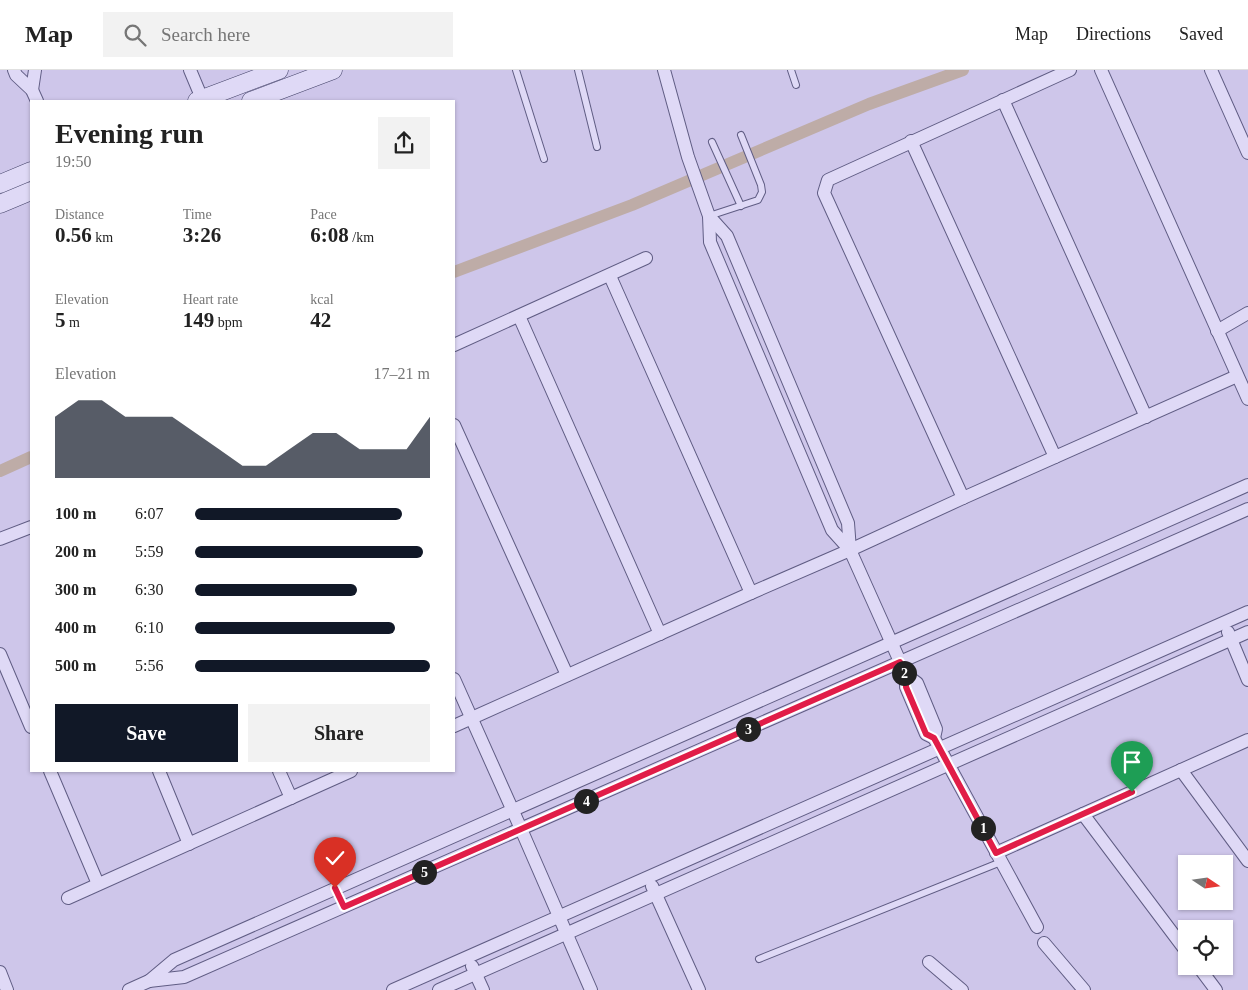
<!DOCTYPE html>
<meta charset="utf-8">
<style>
body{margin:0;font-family:Georgia,serif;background:#f2f2f2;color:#222;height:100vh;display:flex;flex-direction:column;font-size:19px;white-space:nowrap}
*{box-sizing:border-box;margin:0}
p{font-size:16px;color:#767676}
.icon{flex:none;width:28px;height:28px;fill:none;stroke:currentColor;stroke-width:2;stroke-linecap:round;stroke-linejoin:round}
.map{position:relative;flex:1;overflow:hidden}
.sheet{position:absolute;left:30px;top:30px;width:425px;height:672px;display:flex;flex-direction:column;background:#fff;border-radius:0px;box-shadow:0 1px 4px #0004}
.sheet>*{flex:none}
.needle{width:32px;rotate:103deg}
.tools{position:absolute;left:1178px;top:785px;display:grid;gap:10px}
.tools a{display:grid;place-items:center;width:55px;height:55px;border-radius:0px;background:#fff;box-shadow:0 1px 4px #0004;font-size:25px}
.pin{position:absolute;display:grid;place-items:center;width:42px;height:42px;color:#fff;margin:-51px -21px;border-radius:50% 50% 50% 0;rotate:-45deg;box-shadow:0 0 5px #0007}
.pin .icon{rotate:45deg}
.km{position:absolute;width:25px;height:25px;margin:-12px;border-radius:50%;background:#222;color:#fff;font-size:14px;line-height:25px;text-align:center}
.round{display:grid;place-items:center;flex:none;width:52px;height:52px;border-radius:0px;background:#f2f2f2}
.headline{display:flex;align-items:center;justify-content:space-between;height:85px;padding:0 25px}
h1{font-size:28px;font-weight:700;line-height:38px}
.figures{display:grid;grid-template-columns:repeat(3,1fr);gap:8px;height:85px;padding:5px 25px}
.figures div{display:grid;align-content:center}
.figures b{font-size:21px;font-weight:700}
.figures small{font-size:14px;font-weight:400}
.figures p{font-size:14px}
.chart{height:140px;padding:10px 25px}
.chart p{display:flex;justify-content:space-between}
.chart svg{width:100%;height:90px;margin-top:5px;fill:#111827;opacity:.7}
.action{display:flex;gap:10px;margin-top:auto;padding:10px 25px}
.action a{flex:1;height:58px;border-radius:0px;background:#111827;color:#fff;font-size:20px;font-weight:700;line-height:58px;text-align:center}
.action a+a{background:#f2f2f2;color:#222}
ul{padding:0 25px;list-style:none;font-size:16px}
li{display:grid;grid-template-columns:80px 60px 1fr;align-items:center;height:38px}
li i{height:12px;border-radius:6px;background:#111827}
header{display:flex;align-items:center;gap:30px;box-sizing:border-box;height:70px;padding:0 25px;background:#fff;border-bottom:1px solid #e0e0e0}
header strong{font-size:24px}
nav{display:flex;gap:28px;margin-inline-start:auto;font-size:18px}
.search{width:350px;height:45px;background:#f2f2f2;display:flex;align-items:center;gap:12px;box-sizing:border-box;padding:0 18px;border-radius:0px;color:#767676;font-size:19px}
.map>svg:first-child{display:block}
</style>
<header>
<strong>Map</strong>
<div class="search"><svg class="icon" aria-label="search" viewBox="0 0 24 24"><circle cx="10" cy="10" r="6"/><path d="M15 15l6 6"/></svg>Search here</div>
<nav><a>Map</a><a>Directions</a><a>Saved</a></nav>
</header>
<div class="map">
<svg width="1248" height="920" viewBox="0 0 1248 920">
<rect width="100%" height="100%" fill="#cec6ea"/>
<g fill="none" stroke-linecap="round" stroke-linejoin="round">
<g stroke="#beaca7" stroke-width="12">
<polyline points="454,202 632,135 869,34 963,0"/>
<polyline points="0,401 31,387"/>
</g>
<g stroke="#605d84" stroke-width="8">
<g id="service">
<polyline points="516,0 544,89"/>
<polyline points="578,0 597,77"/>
<polyline points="791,0 796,15"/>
<polyline points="712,72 741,136"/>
<polyline points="709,146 758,130 762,122 761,115 741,65"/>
<polyline points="759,889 1001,792"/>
</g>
</g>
<g stroke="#605d84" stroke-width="14">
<g id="minor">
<polyline points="14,0 16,5 32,20 37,31"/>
<polyline points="190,0 203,31"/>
<polyline points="664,0 688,87 709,146 710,172 832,460 850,480 906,605"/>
<polyline points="1101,0 1248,329"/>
<polyline points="1211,0 1248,83"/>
<polyline points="32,20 35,0"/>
<polyline points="1003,30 1146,347"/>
<polyline points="911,71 1055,387"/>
<polyline points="709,146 727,166 848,453 850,480"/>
<polyline points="610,206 751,523"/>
<polyline points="519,246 660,564"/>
<polyline points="1217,261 1248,243"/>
<polyline points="454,275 646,188"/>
<polyline points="454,355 567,605"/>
<polyline points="963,428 824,123 828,110 1070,0"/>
<polyline points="0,469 31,457"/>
<polyline points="1228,562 1248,610"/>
<polyline points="0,584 31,657"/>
<polygon points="906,605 917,613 936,659 934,668 926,664 906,617"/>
<polyline points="454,609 521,759 591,920"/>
<polyline points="454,656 751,523 850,480 963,428 1237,306"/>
<polyline points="934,668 1037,857"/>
<polyline points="1181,700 1248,791"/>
<polyline points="50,701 98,814"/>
<polyline points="159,701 189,774"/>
<polyline points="279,701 291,728"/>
<polyline points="1083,744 1186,881"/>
<polyline points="996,783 1248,670"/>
<polyline points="652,816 699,920"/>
<polyline points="68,828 351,701"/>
<polyline points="1044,873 1084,920"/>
<polyline points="929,892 962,920"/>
<polyline points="472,896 483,920"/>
<polyline points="1198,896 1216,920"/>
<polyline points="0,902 7,920"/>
<polyline points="149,911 184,907 1248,439"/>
<polyline points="129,920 149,911 174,890 1248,415"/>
<polyline points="393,920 1248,542"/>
<polyline points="439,920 1248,562"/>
</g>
</g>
<g stroke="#414066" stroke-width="19">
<g id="secondary">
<polyline points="197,31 279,0"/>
<polyline points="251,31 333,0"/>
<polyline points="0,114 31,101"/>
<polyline points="0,134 31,121"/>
</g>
</g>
<use href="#service" stroke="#dfd9f6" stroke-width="6"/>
<use href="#minor" stroke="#dfd9f6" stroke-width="12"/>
<use href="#secondary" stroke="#dfd9f6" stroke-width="18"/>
</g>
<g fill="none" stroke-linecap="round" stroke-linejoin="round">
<g stroke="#fff" stroke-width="10">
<polyline id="route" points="335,818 344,837 900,592 906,605 906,617 926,664 934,668 996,783 1132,722"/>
</g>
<use href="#route" stroke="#e11d48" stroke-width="6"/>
</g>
</svg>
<div class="tools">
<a><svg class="needle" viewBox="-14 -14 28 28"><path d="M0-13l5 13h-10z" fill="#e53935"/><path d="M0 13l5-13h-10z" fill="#767676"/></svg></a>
<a><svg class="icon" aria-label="locate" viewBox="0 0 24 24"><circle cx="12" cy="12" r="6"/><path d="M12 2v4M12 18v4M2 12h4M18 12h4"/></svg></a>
</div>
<div class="pin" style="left:1132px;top:722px;background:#1e9e55"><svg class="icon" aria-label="arrive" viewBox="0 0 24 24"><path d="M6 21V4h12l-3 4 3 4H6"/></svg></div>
<div class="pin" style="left:335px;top:818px;background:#d93025"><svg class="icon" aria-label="check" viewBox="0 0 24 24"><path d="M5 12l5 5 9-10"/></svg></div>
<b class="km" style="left:983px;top:758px">1</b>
<b class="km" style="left:904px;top:603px">2</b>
<b class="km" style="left:748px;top:659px">3</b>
<b class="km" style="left:586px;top:731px">4</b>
<b class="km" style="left:424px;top:802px">5</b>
<section class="sheet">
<div class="headline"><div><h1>Evening run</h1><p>19:50</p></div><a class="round"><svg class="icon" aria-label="share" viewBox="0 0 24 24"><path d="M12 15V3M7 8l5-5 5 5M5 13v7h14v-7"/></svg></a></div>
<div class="figures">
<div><p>Distance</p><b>0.56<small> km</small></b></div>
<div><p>Time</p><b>3:26</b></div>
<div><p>Pace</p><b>6:08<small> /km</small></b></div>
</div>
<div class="figures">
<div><p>Elevation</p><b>5<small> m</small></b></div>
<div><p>Heart rate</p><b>149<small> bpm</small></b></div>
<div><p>kcal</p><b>42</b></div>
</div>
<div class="chart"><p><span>Elevation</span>17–21 m</p>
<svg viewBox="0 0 160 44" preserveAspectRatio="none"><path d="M0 44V14L10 6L20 6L30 14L40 14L50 14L60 22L70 30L80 38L90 38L100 30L110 22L120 22L130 30L140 30L150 30L160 14V44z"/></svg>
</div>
<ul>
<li><b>100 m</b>6:07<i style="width:88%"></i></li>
<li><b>200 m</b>5:59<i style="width:97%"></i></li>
<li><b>300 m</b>6:30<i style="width:69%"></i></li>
<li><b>400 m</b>6:10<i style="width:85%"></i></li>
<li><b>500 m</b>5:56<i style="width:100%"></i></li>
</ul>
<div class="action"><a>Save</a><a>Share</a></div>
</section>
</div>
